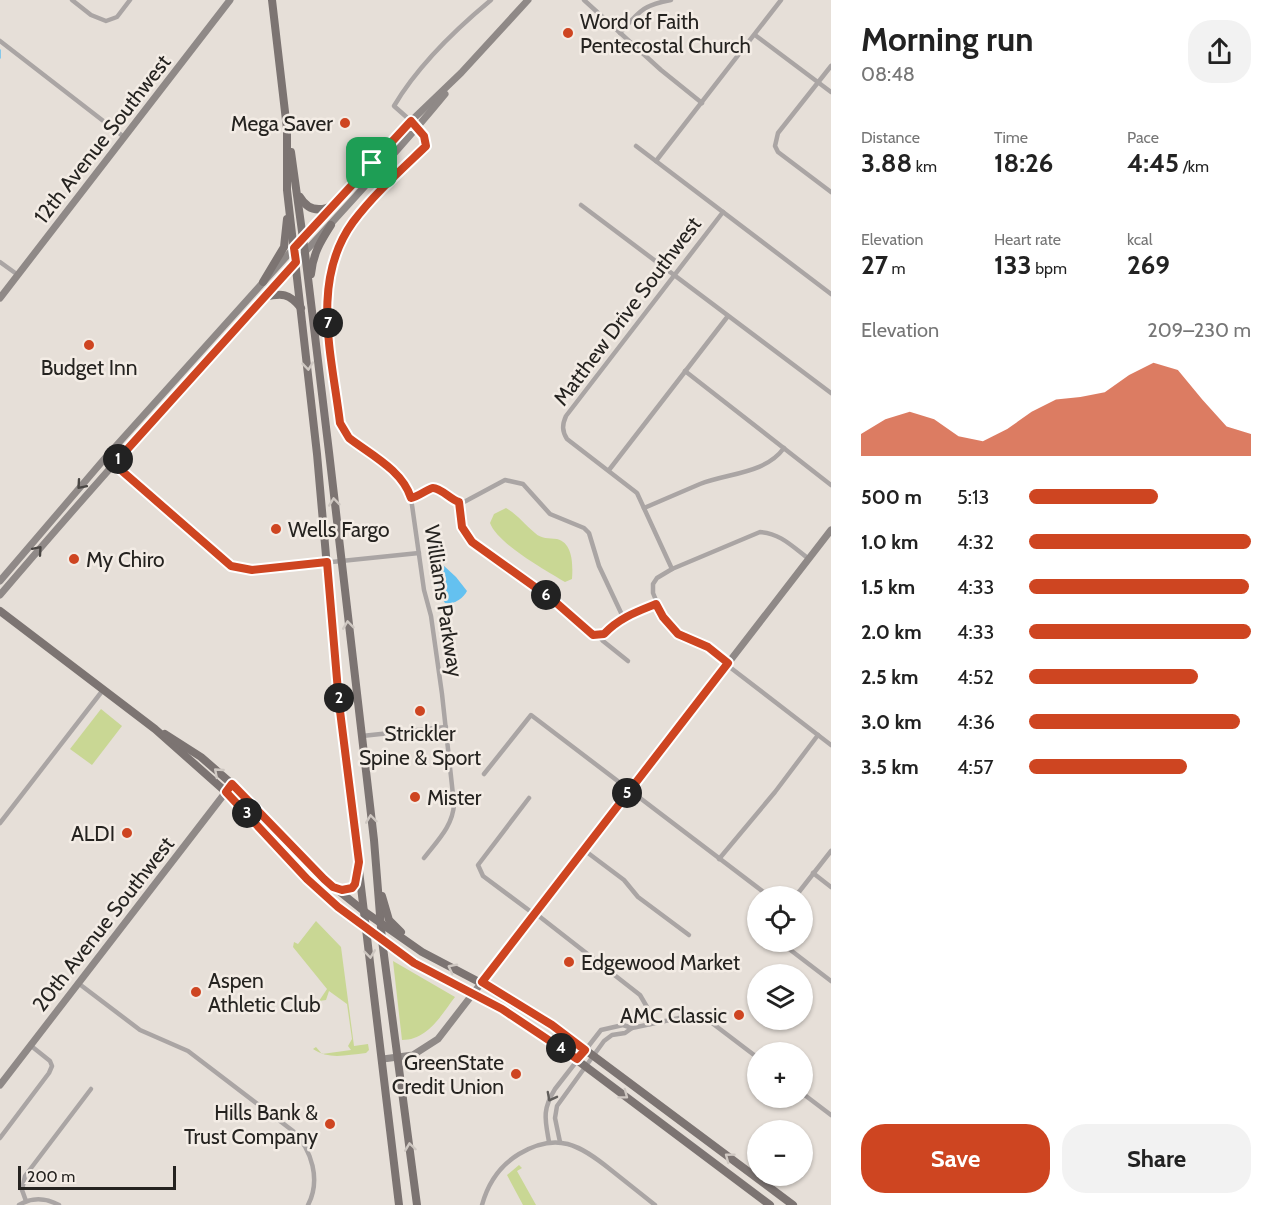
<!DOCTYPE html>
<meta charset="utf-8">
<style>
body{margin:0;font-family:Cabin,sans-serif;background:#f2f2f2;color:#222;height:100vh;display:flex;flex-direction:column;font-size:22px;white-space:nowrap}
*{box-sizing:border-box;margin:0}
p{font-size:20px;color:#767676}
.icon{flex:none;width:33px;height:33px;fill:none;stroke:currentColor;stroke-width:2;stroke-linecap:round;stroke-linejoin:round}
.map{position:relative;flex:1;overflow:hidden}
.sheet{display:flex;flex-direction:column;background:#fff;width:450px}
.sheet>*{flex:none}
.controls{position:absolute;left:747px;top:886px;display:grid;gap:12px}
.controls a{display:grid;place-items:center;width:66px;height:66px;border-radius:50%;background:#fff;box-shadow:0 2px 4px #0004;font-size:30px}
.scale{position:absolute;left:18px;bottom:15px;width:158px;box-sizing:border-box;padding-left:6px;border:3px solid #252320;border-top:0;font-size:16px;line-height:21px;white-space:nowrap;color:#252320;-webkit-text-stroke:4px #f3ece5;paint-order:stroke}
.pin{position:absolute;display:grid;place-items:center;width:51px;height:51px;color:#fff;margin:-26px;border-radius:12px;box-shadow:0 3px 9px #0006}
.km{position:absolute;width:30px;height:30px;margin:-15px;border-radius:50%;background:#222;color:#fff;font-size:16px;line-height:30px;text-align:center}
.round{display:grid;place-items:center;flex:none;width:63px;height:63px;border-radius:24px;background:#f2f2f2}
.summary{display:flex;align-items:center;justify-content:space-between;height:102px;padding:0 30px}
h1{font-size:33px;font-weight:700;line-height:45px}
.figures{display:grid;grid-template-columns:repeat(3,1fr);gap:9px;height:102px;padding:6px 30px}
.figures div{display:grid;align-content:center}
.figures b{font-size:26px;font-weight:700}
.figures small{font-size:16px;font-weight:400}
.figures p{font-size:16px}
.chart{height:168px;padding:12px 30px}
.chart p{display:flex;justify-content:space-between}
.chart svg{width:100%;height:108px;margin-top:6px;fill:#ce4521;opacity:.7}
.cta{display:flex;gap:12px;margin-top:auto;padding:12px 30px}
.cta a{flex:1;height:69px;border-radius:24px;background:#ce4521;color:#fff;font-size:24px;font-weight:700;line-height:69px;text-align:center}
.cta a+a{background:#f2f2f2;color:#222}
ul{padding:0 30px;list-style:none;font-size:20px}
li{display:grid;grid-template-columns:96px 72px 1fr;align-items:center;height:45px}
li i{height:15px;border-radius:8px;background:#ce4521}
main{display:flex;flex:1;min-height:0}
.map>svg:first-child{display:block}
</style>
<main>
<div class="map">
<svg width="831" height="1205" viewBox="0 0 831 1205">
<rect width="100%" height="100%" fill="#e6dfd8"/>
<g fill="#c9d794">
<path d="M506,508C519,516 524,524 535,533C541,539 549,538 557,539C573,543 573,565 572,579L565,582C545,570 498,544 490,523L494,514Z"/>
<polygon points="101,709 122,726 92,765 70,749"/>
<path d="M316,921L341,947L354,1046L368,1044L369,1050L366,1053C346,1055 329,1060 313,1049L316,1047L322,1054L351,1050L348,1046L352,1039L347,1004L329,991L326,1000L319,1001L327,989L293,947L294,942L298,944Z"/>
<path d="M393,961L455,997C441,1015 428,1040 402,1040Z"/>
<polygon points="519,1165 522,1168 517,1171 536,1205 523,1205 507,1175"/>
</g>
<path fill="#64c1f0" d="M443,565L456,577L467,591C463,599 453,605 445,603C438,593 435,580 436,568Z"/>
<g fill="none" stroke-linecap="round" stroke-linejoin="round">
<polyline stroke="#64c1f0" stroke-width="1.5" points="0,50 0,58"/>
<g stroke="#aaa5a4" stroke-width="4.5">
<polyline points="72,0 91,15 106,21 117,17 130,0"/>
<polyline points="584,0 661,70 702,103"/>
<path d="M620,33C639,12 642,5 671,0"/>
<polyline points="755,35 831,92"/>
<polyline points="0,41 124,137"/>
<polyline points="831,66 778,133 775,146 778,152 831,192"/>
<path d="M411,121L394,106C417,67 456,29 491,0"/>
<path d="M417,128L424,136L426,146C401,170 374,194 353,222C310,281 332,356 340,423L349,438C371,455 402,470 411,498L424,590L431,616L442,694L454,804C453,826 437,841 424,858"/>
<polyline points="636,146 831,294"/>
<polyline points="656,161 781,0"/>
<polyline points="581,205 831,393"/>
<path d="M723,212L566,416C562,425 562,431 567,439L637,493L672,569L657,578L653,584V593L663,617L678,634L708,647L728,663"/>
<polyline points="0,262 18,275"/>
<polyline points="685,371 831,485"/>
<path d="M106,457L220,559C231,566 239,569 253,570L419,553"/>
<polyline points="609,470 728,316"/>
<polyline points="411,498 418,497 431,488 436,488 454,501 464,502 505,480 523,484 550,514 584,528 589,533 599,566 623,617"/>
<polyline points="459,502 462,527 472,542 553,600 593,635 604,634 623,617 656,604"/>
<path d="M644,508C663,500 681,492 700,484C728,473 765,474 784,448"/>
<path d="M672,569L760,532C780,533 793,547 809,559"/>
<polyline points="599,636 603,641 628,661"/>
<polyline points="727,665 831,745"/>
<polyline points="362,736 446,727"/>
<polyline points="484,774 531,715 770,897"/>
<polyline points="529,798 478,865 483,876 534,914"/>
<polyline points="0,823 103,690"/>
<polyline points="584,850 624,880 638,897 689,935"/>
<polyline points="719,859 775,792 818,735"/>
<polyline points="813,873 831,887"/>
<polyline points="795,897 831,851"/>
<polyline points="535,913 640,995 647,1007 650,1024"/>
<polyline points="780,942 831,981"/>
<path d="M78,983L140,1030L188,1051L293,1131C312,1150 321,1180 308,1205"/>
<polyline points="802,1093 831,1115"/>
<polyline points="0,1138 49,1073 52,1066 50,1061 30,1045"/>
<path d="M549,1142C545,1119 542,1110 555,1089L601,1030L623,1025L632,1028"/>
<polyline points="560,1142 555,1118 557,1106 604,1041 612,1035 625,1033 632,1028 684,1017 696,1017 708,1020 758,1058"/>
<polyline points="26,1201 22,1190 25,1176 91,1089"/>
<path d="M19,1205C32,1197 46,1198 59,1205"/>
<path d="M482,1205C488,1183 499,1166 519,1154C557,1131 580,1145 611,1170C626,1182 640,1193 655,1205"/>
</g>
<g stroke="#8f8987" stroke-width="7">
<polyline points="0,298 230,0"/>
<polyline points="0,581 106,457 294,248 411,121 461,73 528,0"/>
<path d="M0,595C86,494 174,396 263,298C324,230 387,165 445,94"/>
<polyline points="383,1059 413,1055 438,1039 831,530"/>
<polyline points="0,1085 232,784"/>
</g>
<g stroke="#7c7472" stroke-width="8">
<polyline points="272,0 287,129 287,190 317,454 339,703 399,1205"/>
<polyline points="291,152 305,253 329,452 374,840 382,940 417,1205"/>
<path d="M300,197C308,211 320,212 334,205"/>
<path d="M311,274C313,254 320,242 331,225"/>
<polyline points="263,282 284,247 287,219"/>
<path d="M264,297C282,293 289,293 301,308"/>
<polyline points="0,611 155,729 226,792 307,879 338,907 414,963 502,1009 545,1036 770,1205"/>
<polyline points="165,734 201,757 232,784 324,879 365,912 422,952 481,983 552,1025 793,1205"/>
<path d="M337,888L347,890C355,886 356,881 357,872"/>
<polyline points="382,896 389,920 401,932"/>
</g>
</g>
<defs><path id="oneway-chevron" d="M-2-3.5L2.5 0L-2 3.5" fill="none" stroke-width="1.6" stroke-linecap="round" stroke-linejoin="round" transform="scale(1.5)"/></defs>
<g stroke="#cfc8c2">
<use href="#oneway-chevron" transform="translate(308 366) rotate(84)"/>
<use href="#oneway-chevron" transform="translate(334 502) rotate(-96)"/>
<use href="#oneway-chevron" transform="translate(348 625) rotate(-97)"/>
<use href="#oneway-chevron" transform="translate(218 772) rotate(-139)"/>
<use href="#oneway-chevron" transform="translate(371 819) rotate(-97)"/>
<use href="#oneway-chevron" transform="translate(370 954) rotate(83)"/>
<use href="#oneway-chevron" transform="translate(452 968) rotate(-153)"/>
<use href="#oneway-chevron" transform="translate(624 1095) rotate(37)"/>
<use href="#oneway-chevron" transform="translate(410 1147) rotate(-98)"/>
<use href="#oneway-chevron" transform="translate(729 1157) rotate(-143)"/>
</g>
<g stroke="#4a4744">
<use href="#oneway-chevron" transform="translate(81 485) rotate(131)"/>
<use href="#oneway-chevron" transform="translate(38 550) rotate(-49)"/>
</g>
<use stroke="#615e5b" href="#oneway-chevron" transform="translate(551 1097) rotate(118)"/>
<g fill="none" stroke-linecap="round" stroke-linejoin="round">
<g stroke="#fff" stroke-width="12">
<path id="route" d="M411,121L424,136L426,146C401,170 374,194 353,222C310,281 332,356 340,423L349,438C371,455 402,470 411,498C418,497 429,488 433,488C441,488 451,500 459,502L462,527L472,542L553,600L593,635L604,634C619,618 636,612 656,604L663,617L678,634L708,647L728,663L482,982L552,1025L585,1050L577,1059L502,1009L414,963L338,907L307,879L226,792L232,784L324,879L333,887L342,890L352,888L355,884L359,862L339,703L327,562L252,570L231,566L114,464L296,262L294,248Z"/>
</g>
<use href="#route" stroke="#ce4521" stroke-width="8"/>
</g>
<g fill="#ce4521" stroke="#f3ece5" stroke-width="2">
<circle cx="568" cy="33" r="6"/>
<circle cx="345" cy="123" r="6"/>
<circle cx="89" cy="345" r="6"/>
<circle cx="276" cy="529" r="6"/>
<circle cx="74" cy="559" r="6"/>
<circle cx="420" cy="711" r="6"/>
<circle cx="415" cy="797" r="6"/>
<circle cx="127" cy="833" r="6"/>
<circle cx="569" cy="962" r="6"/>
<circle cx="196" cy="992" r="6"/>
<circle cx="739" cy="1015" r="6"/>
<circle cx="516" cy="1074" r="6"/>
<circle cx="330" cy="1124" r="6"/>
</g>
<g text-anchor="middle" dominant-baseline="central" stroke-width="5" stroke-linejoin="round" paint-order="stroke">
<g font-size="21" fill="#252320" stroke="#f3ece5" text-anchor="start">
<text x="580" y="21">Word of Faith<tspan x="580" dy="24">Pentecostal Church</tspan></text>
<text x="333" y="123" text-anchor="end">Mega Saver</text>
<text x="89" y="367" text-anchor="middle">Budget Inn</text>
<text x="288" y="529">Wells Fargo</text>
<text x="86" y="559">My Chiro</text>
<text x="420" y="733" text-anchor="middle">Strickler<tspan x="420" dy="24">Spine &amp; Sport</tspan></text>
<text x="427" y="797">Mister</text>
<text x="115" y="833" text-anchor="end">ALDI</text>
<text x="581" y="962">Edgewood Market</text>
<text x="208" y="980">Aspen<tspan x="208" dy="24">Athletic Club</tspan></text>
<text x="727" y="1015" text-anchor="end">AMC Classic</text>
<text x="504" y="1062" text-anchor="end">GreenState<tspan x="504" dy="24">Credit Union</tspan></text>
<text x="318" y="1112" text-anchor="end">Hills Bank &amp;<tspan x="318" dy="24">Trust Company</tspan></text>
</g>
<g font-size="21" fill="#252320" stroke="#f3ece5">
<text transform="translate(102 139) rotate(-52)">12th Avenue Southwest</text>
<text transform="translate(627 311) rotate(-53)">Matthew Drive Southwest</text>
<text transform="translate(444 601) rotate(81)">Williams Parkway</text>
<text transform="translate(103 924) rotate(-52)">20th Avenue Southwest</text>
</g>
</g>
</svg>
<div class="controls">
<a><svg class="icon" aria-label="locate" viewBox="0 0 24 24"><circle cx="12" cy="12" r="6"/><path d="M12 2v4M12 18v4M2 12h4M18 12h4"/></svg></a>
<a><svg class="icon" aria-label="layers" viewBox="0 0 24 24"><path d="M12 4l9 5-9 5-9-5zM3 14l9 5 9-5"/></svg></a>
<a>+</a>
<a>−</a>
</div>
<div class="scale">200 m</div>
<div class="pin" style="left:372px;top:163px;background:#1e9e55"><svg class="icon" aria-label="arrive" viewBox="0 0 24 24"><path d="M6 21V4h12l-3 4 3 4H6"/></svg></div>
<b class="km" style="left:118px;top:459px">1</b>
<b class="km" style="left:339px;top:698px">2</b>
<b class="km" style="left:247px;top:813px">3</b>
<b class="km" style="left:561px;top:1048px">4</b>
<b class="km" style="left:627px;top:793px">5</b>
<b class="km" style="left:546px;top:595px">6</b>
<b class="km" style="left:328px;top:323px">7</b>
</div>
<section class="sheet">
<div class="summary"><div><h1>Morning run</h1><p>08:48</p></div><a class="round"><svg class="icon" aria-label="share" viewBox="0 0 24 24"><path d="M12 15V3M7 8l5-5 5 5M5 13v7h14v-7"/></svg></a></div>
<div class="figures">
<div><p>Distance</p><b>3.88<small> km</small></b></div>
<div><p>Time</p><b>18:26</b></div>
<div><p>Pace</p><b>4:45<small> /km</small></b></div>
</div>
<div class="figures">
<div><p>Elevation</p><b>27<small> m</small></b></div>
<div><p>Heart rate</p><b>133<small> bpm</small></b></div>
<div><p>kcal</p><b>269</b></div>
</div>
<div class="chart"><p><span>Elevation</span>209–230 m</p>
<svg viewBox="0 0 160 44" preserveAspectRatio="none"><path d="M0 44V35L10 29L20 26L30 29L40 36L50 38L60 33L70 26L80 21L90 20L100 18L110 11L120 6L130 9L140 21L150 32L160 35V44z"/></svg>
</div>
<ul>
<li><b>500 m</b>5:13<i style="width:58%"></i></li>
<li><b>1.0 km</b>4:32<i style="width:100%"></i></li>
<li><b>1.5 km</b>4:33<i style="width:99%"></i></li>
<li><b>2.0 km</b>4:33<i style="width:100%"></i></li>
<li><b>2.5 km</b>4:52<i style="width:76%"></i></li>
<li><b>3.0 km</b>4:36<i style="width:95%"></i></li>
<li><b>3.5 km</b>4:57<i style="width:71%"></i></li>
</ul>
<div class="cta"><a>Save</a><a>Share</a></div>
</section>
</main>
